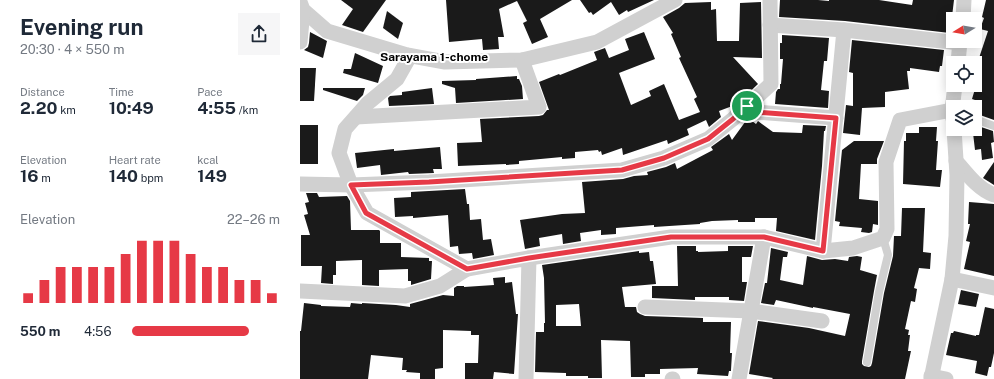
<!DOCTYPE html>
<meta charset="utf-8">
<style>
body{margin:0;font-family:"Public Sans",sans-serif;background:#f6f6f7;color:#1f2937;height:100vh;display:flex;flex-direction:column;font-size:15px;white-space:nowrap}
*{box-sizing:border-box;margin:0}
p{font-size:13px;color:#747a83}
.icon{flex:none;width:22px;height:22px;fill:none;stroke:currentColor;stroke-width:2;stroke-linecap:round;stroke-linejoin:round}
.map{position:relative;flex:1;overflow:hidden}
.side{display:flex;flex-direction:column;background:#fff;width:300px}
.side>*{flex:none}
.needle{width:26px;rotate:259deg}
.buttons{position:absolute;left:646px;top:12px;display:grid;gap:8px}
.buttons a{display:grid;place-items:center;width:36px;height:36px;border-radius:0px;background:#fff;box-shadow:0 2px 10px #0003;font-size:20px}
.pin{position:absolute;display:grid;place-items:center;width:34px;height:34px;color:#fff;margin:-17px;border:2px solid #fff;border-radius:50%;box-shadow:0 1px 4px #0007}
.round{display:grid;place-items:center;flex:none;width:42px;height:42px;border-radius:0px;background:#f6f6f7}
.summary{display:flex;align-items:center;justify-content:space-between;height:68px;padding:0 20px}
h1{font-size:22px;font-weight:700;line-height:30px}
.stats{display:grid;grid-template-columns:repeat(3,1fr);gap:6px;height:68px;padding:4px 20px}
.stats div{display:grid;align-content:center}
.stats b{font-size:17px;font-weight:700}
.stats small{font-size:11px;font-weight:400}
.stats p{font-size:11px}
.chart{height:112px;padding:8px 20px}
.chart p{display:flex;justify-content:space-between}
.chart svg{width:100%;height:72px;margin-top:4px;stroke:#e63946;stroke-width:6}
ul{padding:0 20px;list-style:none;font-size:13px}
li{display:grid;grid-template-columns:64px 48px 1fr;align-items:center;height:30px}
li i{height:10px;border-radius:5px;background:#e63946}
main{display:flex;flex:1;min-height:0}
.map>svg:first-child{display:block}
</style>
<main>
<section class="side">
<div class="summary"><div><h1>Evening run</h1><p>20:30 · 4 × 550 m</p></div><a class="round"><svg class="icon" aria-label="share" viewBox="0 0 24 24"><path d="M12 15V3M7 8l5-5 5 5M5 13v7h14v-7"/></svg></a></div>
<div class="stats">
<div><p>Distance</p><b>2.20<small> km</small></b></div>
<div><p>Time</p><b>10:49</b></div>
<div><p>Pace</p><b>4:55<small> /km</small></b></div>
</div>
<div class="stats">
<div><p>Elevation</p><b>16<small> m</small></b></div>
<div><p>Heart rate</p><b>140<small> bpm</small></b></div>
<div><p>kcal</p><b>149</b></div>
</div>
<div class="chart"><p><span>Elevation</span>22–26 m</p>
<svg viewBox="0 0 160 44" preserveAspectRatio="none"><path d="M5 44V38M15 44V30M25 44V22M35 44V22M45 44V22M55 44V22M65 44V14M75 44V6M85 44V6M95 44V6M105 44V14M115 44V22M125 44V22M135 44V30M145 44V30M155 44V38"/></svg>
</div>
<ul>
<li><b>550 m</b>4:56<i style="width:79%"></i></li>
</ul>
</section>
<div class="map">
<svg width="694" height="379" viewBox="0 0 694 379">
<rect width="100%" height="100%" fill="#fff"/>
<g fill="#1a1a1a" fill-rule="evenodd">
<polygon points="41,0 86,0 63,32 42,25 53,9"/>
<polygon points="146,0 272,0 240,19 248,37 232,44 223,23 227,21 217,1 199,9 204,37 198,37 199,49 183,50 182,39 149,42"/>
<polygon points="280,0 354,0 328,12 327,10 319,15 311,2 293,15 291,12 289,13"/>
<polygon points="480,0 518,0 529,1 529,0 579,0 612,5 613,0 654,0 650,33 545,21 479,17"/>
<polygon points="686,0 694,0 694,120 680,115 682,108 677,106 678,101 672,99 678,79 675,78 679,58 688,31 680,29 684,18 682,17"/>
<polygon points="411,2 411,10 416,9 417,41 439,41 440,3 461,2 462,58 433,57 458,84 438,103 432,102 435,105 419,111 421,117 409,127 406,120 387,129 389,135 368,144 367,140 323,155 322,148 302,155 301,151 299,152 298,150 275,152 275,158 262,159 262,157 219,161 219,164 206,165 206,164 158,166 157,143 182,142 180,119 239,116 243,115 247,110 249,110 239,82 259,74 260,75 297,60 294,52 305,48 309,58 329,50 325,39 344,32 355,59 319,73 331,105 351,96 349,91 364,84 379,120 400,112 394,99 397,97 379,58 381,57 371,34 373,33 363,17 379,8 385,3"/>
<polygon points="87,11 103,23 98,39 83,28"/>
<polygon points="10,32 27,41 23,58 4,50 8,47 9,43"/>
<polygon points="482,35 529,38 527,61 524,61 521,90 529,91 528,108 475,104 476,92 478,89 480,89 480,84 481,84 483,59 480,59 480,43 482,43"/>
<polygon points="552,40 644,50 642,66 640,66 639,72 610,68 610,71 607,71 609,89 585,92 585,107 562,108 560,135 543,133 546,105 553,106 553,73 549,72"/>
<polygon points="55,53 83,66 78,83 43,73 44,69 51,69"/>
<polygon points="0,68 16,68 14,101 0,101"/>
<polygon points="217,76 217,79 219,79 222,86 223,99 156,103 155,88 142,84 142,81 176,80 176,79"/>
<polygon points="23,88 65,88 63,95 57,101 23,90"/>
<polygon points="132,88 134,104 89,106 88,98 90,96 102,95 102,92"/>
<polygon points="448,118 456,124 458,121 473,132 502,133 503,125 526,126 525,131 524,131 522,166 515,240 476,231 477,218 455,218 455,222 438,222 438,220 412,221 400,223 400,224 354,227 354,225 316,228 316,234 301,235 301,230 280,233 281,241 263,244 262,234 239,238 240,246 225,249 220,220 262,214 285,213 282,182 323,179 334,176 348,175 347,172 366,167 375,163 377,169 413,150 411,147 429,134 432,140"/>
<rect x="0" y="125" width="18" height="39"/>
<polygon points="678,126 693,131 694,142 691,143 693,158 682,160 681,149 675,150 673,133 676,133"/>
<polygon points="619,127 637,127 636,141 638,141 636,170 642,170 640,187 603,184 604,141 606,141 606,133 619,133"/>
<polygon points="554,141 584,141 577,159 577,164 561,164 559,199 578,201 578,225 573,224 572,232 569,233 561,232 562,228 539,226 540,222 535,221 542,150"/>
<polygon points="140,147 142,169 133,169 134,173 109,174 108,172 81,175 80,165 57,168 55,153 94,149 94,151"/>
<polygon points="694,162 694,185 683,178"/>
<polygon points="165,189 167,204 169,204 170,220 181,219 183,240 191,239 194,255 173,259 172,253 159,254 158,246 150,247 148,215 113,218 113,216 95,217 94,198 111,197 111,192"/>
<polygon points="6,193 17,193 19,197 47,196 50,201 51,230 79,230 80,231 80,243 101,243 101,257 129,258 129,261 132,261 131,279 111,285 111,281 108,281 108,269 79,270 79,286 62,285 62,260 36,261 36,275 33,275 33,284 21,283 22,266 1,266 1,235 10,235 4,215 8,214 5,203 9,202"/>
<polygon points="669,202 694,204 694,276 664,269 670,242 666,241 670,224 668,224"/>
<polygon points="602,208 625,208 623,252 631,253 630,269 619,268 614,288 617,289 615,302 611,301 605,329 609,330 608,335 610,335 608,351 611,351 605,379 472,379 473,378 449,374 458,321 509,328 545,336 550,314 513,307 513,308 476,300 474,305 461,303 465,283 467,283 471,248 488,252 487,257 483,257 480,280 503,285 507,256 522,260 535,259 548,261 549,257 557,256 562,257 560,270 577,275 574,291 562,361 562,364 564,366 569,367 571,366 572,363 584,293 593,256 594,236 601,236"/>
<polygon points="377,246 396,246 396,251 398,251 398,252 428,251 428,246 453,246 451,257 442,257 442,282 447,282 444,301 429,300 429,297 395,297 395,300 352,298 352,286 378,286"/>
<path d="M339,251V253L349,252L350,261H353L356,284L322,287L325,307H336L337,312L340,314L345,316L403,318V322H431L430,353H432L431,370V371H429L428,376L397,374L398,368L360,369V374H345V377H331L330,341L301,340L302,378H288V376H266V373L235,372L236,332H244V323H245L244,278L242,265ZM279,304L281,326H256V305Z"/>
<polygon points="205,277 205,283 212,282 216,314 218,314 214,374 194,372 193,379 165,379 165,363 178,363 179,335 171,335 171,331 143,330 143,368 135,369 135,379 120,379 120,373 106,372 107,370 102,370 103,358 71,355 68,379 0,379 0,331 1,331 4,303 21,305 21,306 50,307 51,303 62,304 62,303 96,305 110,307 110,304 143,295 154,296 154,288 157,286 164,286 164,287 194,285 193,278"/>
<polygon points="661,290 679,294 676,307 658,304"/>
<polygon points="685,307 694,309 694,353 691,367 689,367 687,376 675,373 677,361 646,355 651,333 653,333 654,331 676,336 676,335 679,335"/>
</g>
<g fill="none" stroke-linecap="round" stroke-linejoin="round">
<g stroke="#d0d0d0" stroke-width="8">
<polyline points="675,119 694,126"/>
<polyline points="567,362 579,292 588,255 583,238"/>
</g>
<g stroke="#d0d0d0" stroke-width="15">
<polyline points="0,2 3,10 27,31 107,55 145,62 222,60 297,42 375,0"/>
<polyline points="663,19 664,0"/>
<polyline points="470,25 544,30 660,43"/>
<polyline points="0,42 3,10"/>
<polyline points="110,56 97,79 68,103 45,129 39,153 51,185 67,213 167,269 229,258 226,379"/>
<polyline points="658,63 660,41"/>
<polyline points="447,106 455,112 536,118"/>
<polyline points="56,117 239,107 222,60"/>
<polyline points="653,119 652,110 655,85"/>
<path d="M656,161C667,174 678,189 694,195"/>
<polyline points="0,184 51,185 129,182 322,170 364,158 408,139 433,119 471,84 470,0"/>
<polyline points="523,251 544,30"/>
<polyline points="229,258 371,237 464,237 523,251 553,248 583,238 587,229 586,162 600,120 652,110"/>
<polyline points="652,279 694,288"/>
<polyline points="0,291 105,296 140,286 167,269"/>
<polyline points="345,307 451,311 522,321"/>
<polyline points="631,376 646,379"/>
<polyline points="372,379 373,379"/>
<polyline points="439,379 464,237"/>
<polyline points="631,379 652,279 656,236 657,175 654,129"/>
</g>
</g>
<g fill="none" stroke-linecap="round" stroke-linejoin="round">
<g stroke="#fff" stroke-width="8">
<polygon id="route" points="447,106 455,112 536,118 523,251 464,237 371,237 229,258 167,269 66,213 51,185 129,182 322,170 364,158 408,139 433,119"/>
</g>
<use href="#route" stroke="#e63946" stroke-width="5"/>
</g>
<g text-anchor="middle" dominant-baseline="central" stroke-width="4" stroke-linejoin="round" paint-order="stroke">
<g font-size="12" font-weight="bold" fill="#000" stroke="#fff">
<text x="134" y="57">Sarayama 1-chome</text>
</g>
</g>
</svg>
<div class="buttons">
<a><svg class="needle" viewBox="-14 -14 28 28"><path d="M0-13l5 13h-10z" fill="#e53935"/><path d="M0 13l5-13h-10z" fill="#747a83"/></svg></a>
<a><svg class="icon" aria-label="locate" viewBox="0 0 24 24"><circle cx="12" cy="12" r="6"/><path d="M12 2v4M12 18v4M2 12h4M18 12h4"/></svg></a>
<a><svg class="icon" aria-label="layers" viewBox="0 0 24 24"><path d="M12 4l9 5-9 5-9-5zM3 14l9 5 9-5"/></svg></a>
</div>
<div class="pin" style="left:447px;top:106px;background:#1e9e55"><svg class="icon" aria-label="arrive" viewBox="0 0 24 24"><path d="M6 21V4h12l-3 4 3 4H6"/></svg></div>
</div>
</main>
